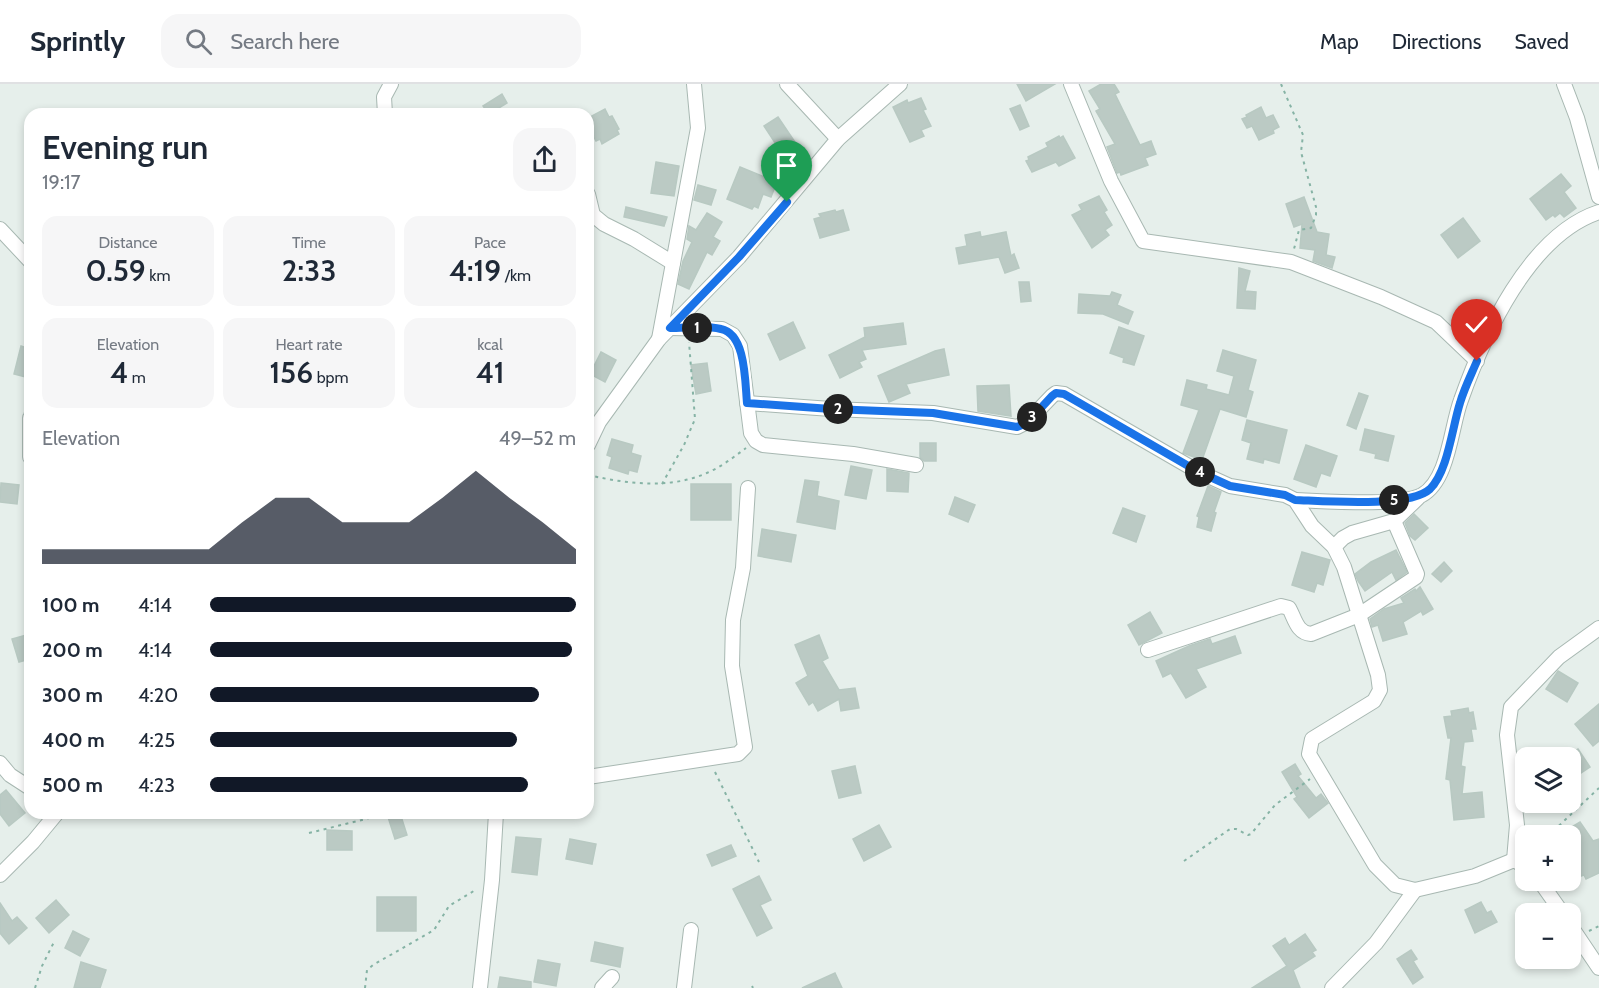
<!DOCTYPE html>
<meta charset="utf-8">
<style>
body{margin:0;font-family:Cabin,sans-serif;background:#f6f6f7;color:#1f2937;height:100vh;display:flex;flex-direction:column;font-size:22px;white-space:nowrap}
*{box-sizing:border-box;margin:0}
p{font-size:20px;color:#747a83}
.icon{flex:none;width:33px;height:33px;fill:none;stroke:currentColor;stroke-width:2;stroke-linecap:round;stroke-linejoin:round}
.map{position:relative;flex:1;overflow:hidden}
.sheet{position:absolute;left:24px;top:24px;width:570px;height:711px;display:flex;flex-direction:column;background:#fff;border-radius:18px;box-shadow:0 3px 9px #0003}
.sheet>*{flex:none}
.tools{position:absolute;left:1515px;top:663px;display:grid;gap:12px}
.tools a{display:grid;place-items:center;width:66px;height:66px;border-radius:12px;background:#fff;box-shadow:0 3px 9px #0003;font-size:30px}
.pin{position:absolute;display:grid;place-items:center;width:51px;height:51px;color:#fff;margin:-62px -26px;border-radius:50% 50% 50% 0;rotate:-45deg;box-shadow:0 0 6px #0007}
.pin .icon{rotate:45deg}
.km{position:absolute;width:30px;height:30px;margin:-15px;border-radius:50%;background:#222;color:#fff;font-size:16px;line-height:30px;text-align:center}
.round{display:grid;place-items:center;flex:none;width:63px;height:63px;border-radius:18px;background:#f6f6f7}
.overview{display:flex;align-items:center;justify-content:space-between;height:102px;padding:0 18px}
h1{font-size:33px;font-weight:600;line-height:45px}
.stats{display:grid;grid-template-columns:repeat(3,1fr);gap:9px;height:102px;padding:6px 18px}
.stats div{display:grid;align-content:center;border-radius:15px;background:#f6f6f7;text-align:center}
.stats b{font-size:30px;font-weight:600}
.stats small{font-size:16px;font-weight:400}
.stats p{font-size:16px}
.chart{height:168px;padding:12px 18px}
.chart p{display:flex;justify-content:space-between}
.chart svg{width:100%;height:108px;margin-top:6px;fill:#111827;opacity:.7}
ul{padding:0 18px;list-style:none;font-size:20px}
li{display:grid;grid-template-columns:96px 72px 1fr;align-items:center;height:45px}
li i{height:15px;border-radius:8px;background:#111827}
header{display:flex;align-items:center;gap:36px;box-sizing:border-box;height:84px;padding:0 30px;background:#fff;border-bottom:2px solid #e0e1e3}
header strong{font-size:28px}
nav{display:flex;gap:33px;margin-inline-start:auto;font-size:21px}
.search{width:420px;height:54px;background:#f6f6f7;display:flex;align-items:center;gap:15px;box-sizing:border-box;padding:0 21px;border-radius:18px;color:#747a83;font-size:22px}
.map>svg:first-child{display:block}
</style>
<header>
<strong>Sprintly</strong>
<div class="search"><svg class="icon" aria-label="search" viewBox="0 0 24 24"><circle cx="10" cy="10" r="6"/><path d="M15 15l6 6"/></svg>Search here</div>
<nav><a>Map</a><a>Directions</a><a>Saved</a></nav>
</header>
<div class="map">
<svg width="1599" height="904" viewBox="0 0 1599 904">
<rect width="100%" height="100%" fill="#e6efeb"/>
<g fill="#bbcac4" stroke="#b8c9c2" stroke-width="1.5">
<polygon points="1017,0 1055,0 1026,17"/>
<polygon points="1101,0 1114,0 1119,8 1115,10 1140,61 1151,57 1156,70 1145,74 1148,81 1121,91 1120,88 1117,89 1107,63 1115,60 1096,27 1100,25 1089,7"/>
<polygon points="502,10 507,19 489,30 483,22"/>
<polygon points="921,14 926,25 923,26 931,42 921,46 924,52 910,58 893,23 907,16 908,19"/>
<polygon points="1020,21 1029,42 1020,46 1010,25"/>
<polygon points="1261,23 1266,34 1273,31 1279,43 1273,46 1274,49 1259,56 1252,42 1247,44 1242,35 1247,33 1246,31"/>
<polygon points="605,25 609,33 612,32 619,45 617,46 619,50 602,60 600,55 596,57 589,44 592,42 588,34"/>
<polygon points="778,33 797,61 783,71 764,42"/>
<polygon points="1059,52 1060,54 1063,52 1075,74 1059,82 1056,78 1032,88 1026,77 1029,76 1028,73 1048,63 1046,59"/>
<polygon points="656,78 679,82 674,112 651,109"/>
<polygon points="740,83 777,98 771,113 763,110 758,124 754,122 752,125 727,115"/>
<polygon points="1561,90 1571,102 1564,108 1576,124 1564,133 1560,129 1555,133 1553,131 1546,136 1530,115"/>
<polygon points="698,101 716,106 711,121 694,116"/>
<polygon points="1099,112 1107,126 1104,128 1112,141 1105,146 1109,151 1092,164 1072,131 1082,126 1079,121"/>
<polygon points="1304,113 1317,148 1329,150 1326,171 1335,173 1332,184 1313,177 1315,166 1300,164 1302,140 1294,143 1286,120"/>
<polygon points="626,123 667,133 664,142 624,133"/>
<polygon points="835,126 836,128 843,126 849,146 820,154 814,135 821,133 819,130"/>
<polygon points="707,129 722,138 713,153 720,157 712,171 707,168 689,205 678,200 683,177 692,158 687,155 689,142 696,146"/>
<polygon points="1463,134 1480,157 1458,174 1441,151"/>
<polygon points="980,148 981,153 1006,148 1011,172 1014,170 1019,184 1005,189 999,173 959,180 956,164 967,162 965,151"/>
<polygon points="1239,184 1250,187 1245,207 1256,208 1255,225 1237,224"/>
<polygon points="1019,198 1029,198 1031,217 1021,218"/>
<polygon points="1112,208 1121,211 1117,221 1133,228 1128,240 1103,230 1078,229 1079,210 1110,212"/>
<polygon points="793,238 805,264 780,276 768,250"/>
<polygon points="903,239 906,260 862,266 866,275 859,278 862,283 840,294 829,271 865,253 864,244"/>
<polygon points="1119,243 1144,252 1134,281 1123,278 1124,274 1110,269"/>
<polygon points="21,262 30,265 30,279 26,293 14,290"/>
<polygon points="944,265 949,291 906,300 910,309 889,318 878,292 935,267"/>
<polygon points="1223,266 1256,276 1248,306 1253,308 1246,333 1220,325 1202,376 1183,369 1199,326 1181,321 1187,296 1207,301 1206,305 1229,311 1234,292 1217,287"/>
<polygon points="601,268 616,276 605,298 590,290"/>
<polygon points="707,279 711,307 696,310 691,281"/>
<polygon points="1009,301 1011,332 978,327 977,302"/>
<polygon points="1359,309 1368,312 1356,345 1347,341"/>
<polygon points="1247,336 1287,346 1279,379 1264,375 1263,379 1247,375 1251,359 1242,356"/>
<polygon points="1365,345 1394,352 1388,377 1375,374 1376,370 1360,366"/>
<polygon points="612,355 633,361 631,369 641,372 637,388 629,386 628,390 609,384 612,373 607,371"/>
<polygon points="920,359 936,359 936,377 924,377 920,373"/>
<polygon points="1306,361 1337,372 1330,392 1321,389 1316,403 1294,395"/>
<polygon points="851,382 872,386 866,415 845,411"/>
<polygon points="887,385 909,389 908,408 887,407"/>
<polygon points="805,396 819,398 817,412 839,417 835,445 797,438"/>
<polygon points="1,399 19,401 17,420 0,418"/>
<rect x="691" y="400" width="40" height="36"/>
<polygon points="1208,402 1221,408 1214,428 1216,429 1211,447 1197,443 1199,433 1197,432"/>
<polygon points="955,413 975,421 968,438 949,430"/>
<polygon points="1123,424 1145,432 1136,458 1113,449"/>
<polygon points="1414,430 1428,444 1415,456 1410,452 1405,439"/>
<polygon points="762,445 796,451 791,478 758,472"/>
<polygon points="1396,466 1407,488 1396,496 1392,488 1365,507 1358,497 1355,490 1371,478"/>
<polygon points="1302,468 1330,476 1323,501 1317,499 1314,508 1292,501"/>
<polygon points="1444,478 1452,487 1441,498 1432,490"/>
<polygon points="1420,503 1433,525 1423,531 1421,527 1403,538 1407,550 1383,557 1378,541 1372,543 1370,535 1384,525 1404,519 1401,514 1415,505 1416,507"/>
<polygon points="1150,528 1162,549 1139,561 1128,541"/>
<polygon points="30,550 30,575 19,578 12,555"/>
<polygon points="819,551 828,574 822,577 839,606 855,604 859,624 841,627 839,615 818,627 813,618 809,621 796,599 808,592 795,561"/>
<polygon points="1235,552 1241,569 1196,585 1206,603 1186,614 1171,589 1163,593 1156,577 1189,562 1210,555 1212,560"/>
<polygon points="1558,587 1578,599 1567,618 1546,605"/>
<polygon points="1599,620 1599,657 1593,662 1575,640"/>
<polygon points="1468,624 1469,629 1473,628 1476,645 1471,645 1473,657 1464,658 1461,682 1465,683 1462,710 1482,708 1484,733 1454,736 1450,696 1446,695 1451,654 1448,654 1444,633 1452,632 1451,627"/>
<polygon points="1578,665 1590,683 1575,693 1570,685 1570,670"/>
<polygon points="1295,680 1301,690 1298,692 1316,714 1321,710 1328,719 1309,734 1294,715 1297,713 1282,688"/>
<polygon points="855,682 861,709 839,714 832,687"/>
<polygon points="6,706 25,729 9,742 0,730 0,711"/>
<polygon points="400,729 407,751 395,755 388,733"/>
<polygon points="1580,738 1593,757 1599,755 1599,789 1586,795 1584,791 1578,793 1570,776 1570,744"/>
<polygon points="879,741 891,763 864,777 853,755"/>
<polygon points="327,746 352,747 352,766 327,766"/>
<polygon points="516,753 541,755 537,791 512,788"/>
<polygon points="570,755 596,760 592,780 566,775"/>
<polygon points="731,761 736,772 712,782 707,771"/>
<polygon points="759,792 771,816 760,821 772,844 757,852 733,805"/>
<rect x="377" y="813" width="39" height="34"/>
<polygon points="56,816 69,831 49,849 36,834"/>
<polygon points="1481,818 1487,829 1491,827 1497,838 1475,849 1465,826"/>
<polygon points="0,819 12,837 17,833 27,844 9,860 0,849"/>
<polygon points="73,847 89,855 80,872 65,864"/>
<polygon points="1305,850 1316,866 1312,868 1315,872 1293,886 1300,904 1252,904 1287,882 1273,862 1285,854 1289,861"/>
<polygon points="595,858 623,864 620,883 591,877"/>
<polygon points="1411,866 1417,875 1413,877 1423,893 1413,900 1397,875"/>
<polygon points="538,876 560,880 556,902 534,898"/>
<polygon points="81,878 106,886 100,904 74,904"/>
<polygon points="835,889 842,904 802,904"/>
<polygon points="500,893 531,898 531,904 498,904"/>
</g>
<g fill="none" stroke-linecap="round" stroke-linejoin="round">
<g stroke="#a8b8b2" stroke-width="16">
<g id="minor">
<polyline points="787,0 838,55"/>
<polyline points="1071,0 1111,97 1143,157 1291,178 1381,213 1436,238 1477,277"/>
<polyline points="1564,0 1577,34 1599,113"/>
<polyline points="385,30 384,13 391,0"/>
<polyline points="588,110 593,131 604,140 634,155 673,179"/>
<polyline points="0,145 30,177"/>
<polyline points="670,244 722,245 733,251 740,262 751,349 756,357 763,361 853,370 916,381"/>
<polyline points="659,255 698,44 694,0"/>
<polyline points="747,319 831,325 933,329 1017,343 1027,338 1052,312 1056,309 1064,310 1197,387 1230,402 1285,411 1295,416 1312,442 1334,463 1344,483 1378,591 1380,606 1374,617 1312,655 1309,670 1375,781 1395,801 1415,806 1475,792 1514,776 1526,783"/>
<polyline points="30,334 30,373"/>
<polyline points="588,361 599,338 659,255 739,173 838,55 900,0"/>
<path d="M1295,416C1324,417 1399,423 1422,411C1449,396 1451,342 1461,316C1484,251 1529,151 1599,128"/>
<polyline points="1334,463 1343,454 1352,449 1394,437 1418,414"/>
<path d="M1148,566L1281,522L1289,524C1295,535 1297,549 1311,550L1359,531L1416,493L1417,490L1394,437"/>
<polyline points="0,679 10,691 30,704"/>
<polyline points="588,693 738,670 745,663 732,582 733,536 743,484 748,404"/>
<polyline points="1514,776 1517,741 1507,651 1511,623 1559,573 1599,544"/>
<polyline points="0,791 33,758 57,729"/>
<polyline points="1539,796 1563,830"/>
<polyline points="1570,841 1599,884"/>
<polyline points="480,904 492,796 496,729"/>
<polyline points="602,904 612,893"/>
<polyline points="684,904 691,846"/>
<polyline points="1332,904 1376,859 1415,806"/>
</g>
</g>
<g stroke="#86b3a5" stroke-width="2" stroke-dasharray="3 4.5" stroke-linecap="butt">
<polyline points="1281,0 1303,51 1301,68 1316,123 1316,131 1311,144 1299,146 1294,165"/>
<path d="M588,391C628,400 673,406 711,387C724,381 735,372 746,364"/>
<polyline points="662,400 684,361 695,335 689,258"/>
<polyline points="715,688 759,778"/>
<polyline points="309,749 390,729"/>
<polyline points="1548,752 1599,704"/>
<polyline points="1184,777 1230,745 1236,745 1248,751 1251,750 1275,721 1310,695"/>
<polyline points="1589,847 1599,842"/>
<polyline points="752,902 753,904"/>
<polyline points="35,904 42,882 54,858"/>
<polyline points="365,904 367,886 373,881 434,846 449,822 477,805"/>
</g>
<use href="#minor" stroke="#fff" stroke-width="14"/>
</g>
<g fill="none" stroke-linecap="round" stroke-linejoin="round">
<g stroke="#fff" stroke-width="12">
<path id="route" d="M787,118L739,173L670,244C686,244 705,241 721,245C746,250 745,298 747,319L831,325L933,329L1017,343L1027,339L1052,312L1056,309L1064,310L1197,387L1230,402L1285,411L1295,416C1324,417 1410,424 1430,405C1448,387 1452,344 1460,319C1464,305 1471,291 1477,277"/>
</g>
<use href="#route" stroke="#1a73e8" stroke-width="8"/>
</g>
</svg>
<div class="tools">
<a><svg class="icon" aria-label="layers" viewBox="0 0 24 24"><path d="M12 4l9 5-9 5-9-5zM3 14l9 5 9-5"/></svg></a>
<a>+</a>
<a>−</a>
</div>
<div class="pin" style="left:787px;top:118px;background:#1e9e55"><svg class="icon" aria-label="arrive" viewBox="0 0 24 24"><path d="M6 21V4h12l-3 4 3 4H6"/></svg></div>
<div class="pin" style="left:1477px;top:277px;background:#d93025"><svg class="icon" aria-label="check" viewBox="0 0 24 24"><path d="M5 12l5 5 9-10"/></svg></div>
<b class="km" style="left:697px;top:244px">1</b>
<b class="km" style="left:838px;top:325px">2</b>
<b class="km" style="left:1032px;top:333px">3</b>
<b class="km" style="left:1200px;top:388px">4</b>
<b class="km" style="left:1394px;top:416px">5</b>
<section class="sheet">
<div class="overview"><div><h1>Evening run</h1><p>19:17</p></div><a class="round"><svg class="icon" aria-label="share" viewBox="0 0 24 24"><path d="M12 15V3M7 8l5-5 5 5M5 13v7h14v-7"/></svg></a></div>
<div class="stats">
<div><p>Distance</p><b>0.59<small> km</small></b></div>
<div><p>Time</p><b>2:33</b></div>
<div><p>Pace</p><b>4:19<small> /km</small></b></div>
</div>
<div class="stats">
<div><p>Elevation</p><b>4<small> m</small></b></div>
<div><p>Heart rate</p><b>156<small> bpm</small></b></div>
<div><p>kcal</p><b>41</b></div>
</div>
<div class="chart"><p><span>Elevation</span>49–52 m</p>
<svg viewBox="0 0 160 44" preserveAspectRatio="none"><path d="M0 44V38L10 38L20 38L30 38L40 38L50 38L60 27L70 17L80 17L90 27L100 27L110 27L120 17L130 6L140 17L150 27L160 38V44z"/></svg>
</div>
<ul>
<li><b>100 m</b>4:14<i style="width:100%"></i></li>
<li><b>200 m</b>4:14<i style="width:99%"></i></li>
<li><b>300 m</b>4:20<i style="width:90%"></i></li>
<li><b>400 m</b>4:25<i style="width:84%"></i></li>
<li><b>500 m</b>4:23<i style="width:87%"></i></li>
</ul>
</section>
</div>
